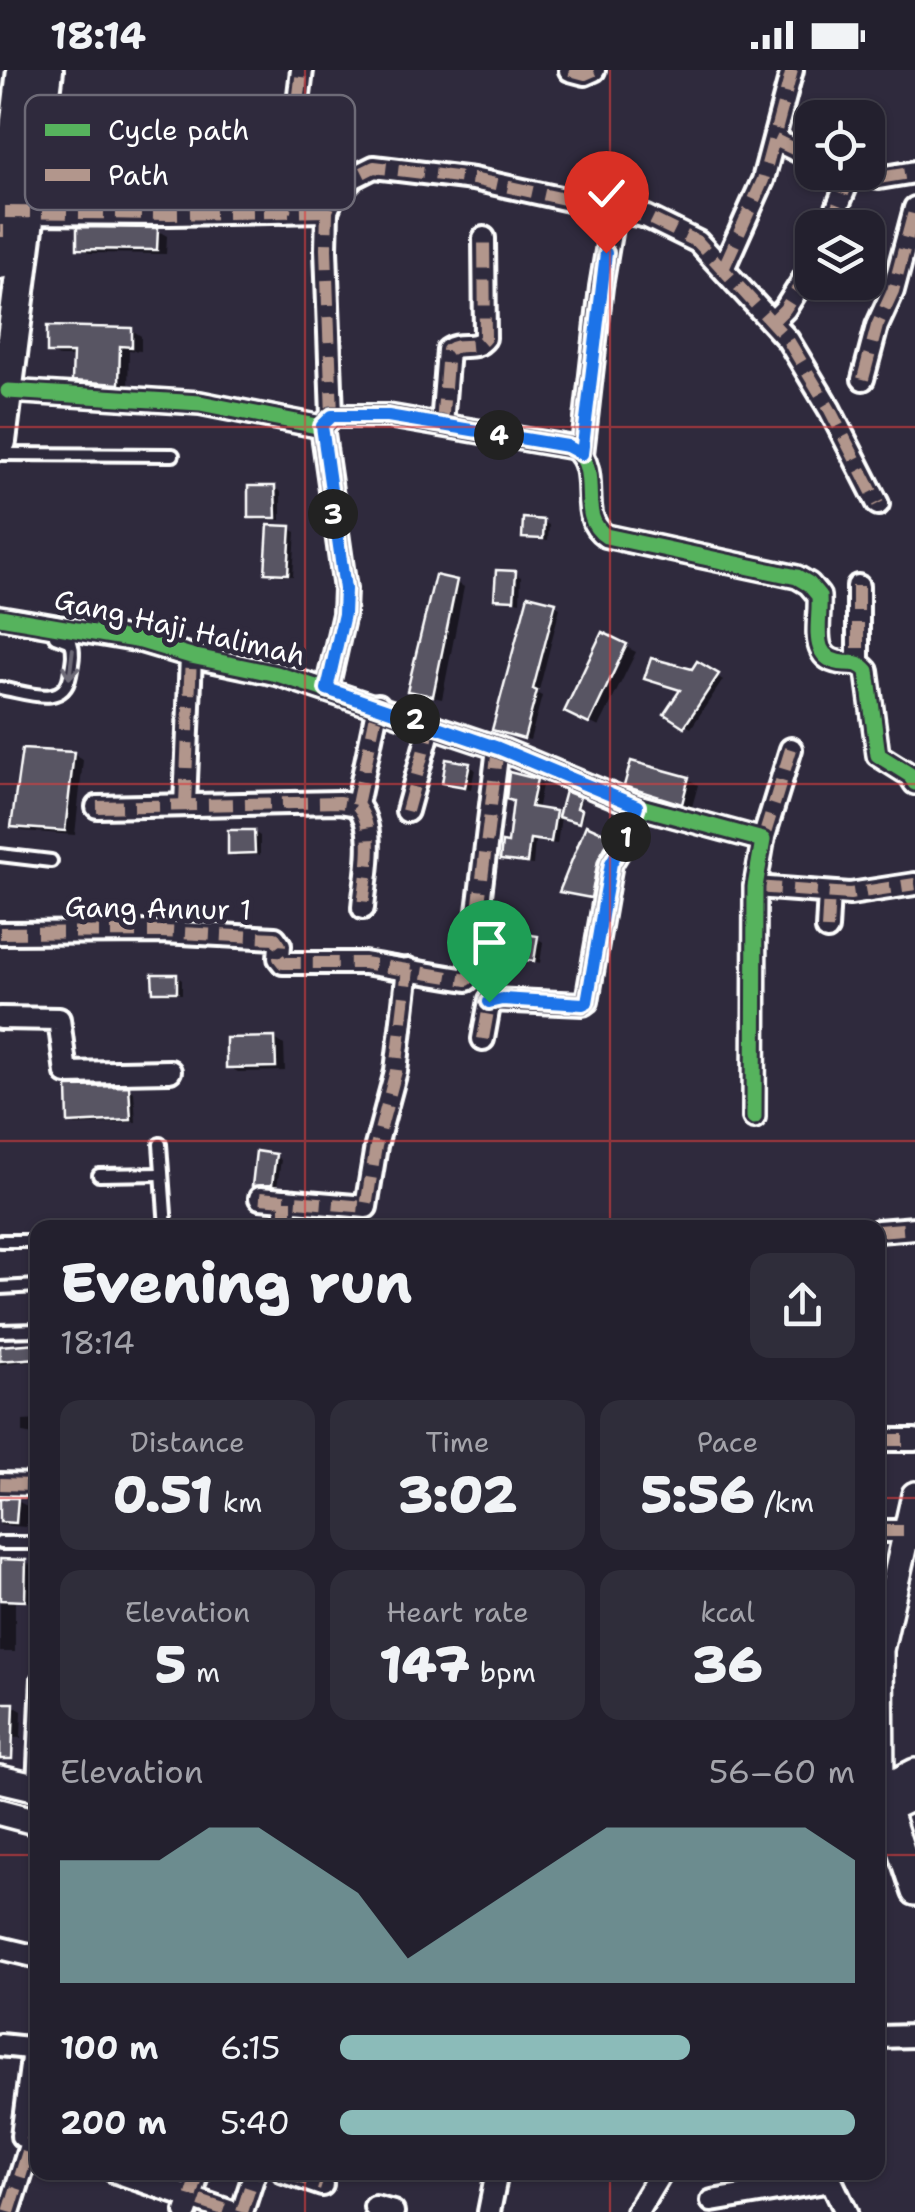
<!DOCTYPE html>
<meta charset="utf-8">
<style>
body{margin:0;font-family:"Shantell Sans",sans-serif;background:#2f2d3a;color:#f1f3f6;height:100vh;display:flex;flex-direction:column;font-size:38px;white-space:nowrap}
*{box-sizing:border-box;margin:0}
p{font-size:32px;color:#a3a3aa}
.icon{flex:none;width:55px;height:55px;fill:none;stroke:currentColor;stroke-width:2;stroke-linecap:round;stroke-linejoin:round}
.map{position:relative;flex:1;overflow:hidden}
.side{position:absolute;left:30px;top:1150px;width:855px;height:960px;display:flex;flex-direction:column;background:#23202e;border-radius:20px;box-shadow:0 2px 8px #0004,0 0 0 2px #403e4a}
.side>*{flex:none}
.tools{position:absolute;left:795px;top:30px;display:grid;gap:20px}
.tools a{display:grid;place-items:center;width:90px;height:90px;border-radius:20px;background:#23202e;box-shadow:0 2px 8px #0004,0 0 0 2px #403e4a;font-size:50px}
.pin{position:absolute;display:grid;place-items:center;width:85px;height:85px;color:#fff;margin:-102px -42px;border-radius:50% 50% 50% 0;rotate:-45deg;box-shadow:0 0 10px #0007}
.pin .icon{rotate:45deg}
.km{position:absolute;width:50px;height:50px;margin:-25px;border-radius:50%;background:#222;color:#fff;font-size:28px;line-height:50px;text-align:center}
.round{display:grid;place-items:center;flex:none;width:105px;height:105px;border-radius:20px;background:#2f2d3a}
.head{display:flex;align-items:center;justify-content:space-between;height:170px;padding:0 30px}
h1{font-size:55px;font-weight:800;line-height:75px}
.stats{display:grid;grid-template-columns:repeat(3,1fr);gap:15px;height:170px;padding:10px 30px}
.stats div{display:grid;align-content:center;border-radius:20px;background:#2f2d3a;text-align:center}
.stats b{font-size:50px;font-weight:800}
.stats small{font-size:28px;font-weight:400}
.stats p{font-size:28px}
.chart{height:280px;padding:20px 30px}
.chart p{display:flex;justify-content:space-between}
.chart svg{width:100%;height:180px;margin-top:10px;fill:#8bbbb9;opacity:.7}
ul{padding:0 30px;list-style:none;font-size:32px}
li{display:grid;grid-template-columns:160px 120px 1fr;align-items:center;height:75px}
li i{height:25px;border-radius:12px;background:#8bbbb9}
.status{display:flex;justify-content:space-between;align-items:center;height:70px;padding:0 50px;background:#23202e;direction:ltr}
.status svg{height:28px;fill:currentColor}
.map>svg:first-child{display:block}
</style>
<div class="status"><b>18:14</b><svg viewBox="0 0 49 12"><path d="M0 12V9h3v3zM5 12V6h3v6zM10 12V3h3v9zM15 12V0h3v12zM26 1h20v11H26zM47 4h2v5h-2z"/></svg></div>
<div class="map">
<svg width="915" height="2142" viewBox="0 0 915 2142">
<rect width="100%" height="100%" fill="#2f2a3d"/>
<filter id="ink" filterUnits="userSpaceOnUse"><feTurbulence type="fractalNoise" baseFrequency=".01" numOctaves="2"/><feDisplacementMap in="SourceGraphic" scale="20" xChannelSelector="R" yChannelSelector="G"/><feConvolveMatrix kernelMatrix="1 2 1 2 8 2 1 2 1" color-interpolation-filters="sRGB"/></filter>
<g filter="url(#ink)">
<g fill="#0007">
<polygon points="157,160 167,166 166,184 89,183 79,177"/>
<polygon points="132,260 141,266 141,281 129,280 128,318 85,315 75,310 76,287 59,287 49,281"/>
<polygon points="275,418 281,422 281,450 257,450 251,447"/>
<polygon points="543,452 549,455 548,471 525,467"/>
<polygon points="290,459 296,462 293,506 274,505 268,502"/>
<polygon points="515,504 521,507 520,532 497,527"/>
<polygon points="456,512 464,517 442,629 418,624 410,620"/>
<polygon points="555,535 560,538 538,624 542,626 530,670 501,663 495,659"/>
<polygon points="603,565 636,582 599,657 577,646"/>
<polygon points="698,594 723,610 691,658 667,643"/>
<polygon points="73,684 83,690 75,765 23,761 14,756"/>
<polygon points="469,696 475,699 471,719 445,712"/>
<polygon points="688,709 698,715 692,737 627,715"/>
<polygon points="536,712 542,715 537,741 560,746 567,724 581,731 578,741 584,743 581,752 561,747 557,774 535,771 533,795 509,792 503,789"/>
<polygon points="587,758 616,771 597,829 562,821"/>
<polygon points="254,762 260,766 260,785 237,786 231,782"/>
<polygon points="537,868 543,872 540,893 516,886"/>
<polygon points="176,906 182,910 182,924 161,924 155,921"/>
<polygon points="275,969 284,975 285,1001 238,1002 229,997"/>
<polygon points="128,1018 134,1022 136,1052 76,1055 70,1051"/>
<polygon points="275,1086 281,1090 277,1117 260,1118 254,1114"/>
<polygon points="237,1150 264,1150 270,1158 237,1158"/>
<polygon points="38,1275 38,1290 0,1294 0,1279"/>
<polygon points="38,1350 38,1366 23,1363 23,1351"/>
<polygon points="0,1430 17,1431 27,1436 26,1457 0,1455"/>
<polygon points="0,1491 26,1492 32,1496 31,1532 15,1532 15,1582 0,1582"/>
<polygon points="0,1635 14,1636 22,1641 21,1668 0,1667"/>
</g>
<g fill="#595564" stroke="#fff" stroke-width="2.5">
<polygon points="77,157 158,158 157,180 77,179"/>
<polygon points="47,256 132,258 132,277 120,276 119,314 72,311 73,283 47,283"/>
<polygon points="248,416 275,416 276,448 248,448"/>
<polygon points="523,448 544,450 543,469 522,468"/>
<polygon points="268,455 291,456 288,504 265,503"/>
<polygon points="496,500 516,501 514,530 494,529"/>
<polygon points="435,505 457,510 433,626 407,621"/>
<polygon points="528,525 556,532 533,619 537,621 524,669 492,660"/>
<polygon points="602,562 627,574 589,654 564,642"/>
<polygon points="651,588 692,599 697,591 719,604 684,657 664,644 680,620 644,609"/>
<polygon points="22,679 74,682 65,761 11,757"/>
<polygon points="446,689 470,693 465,717 442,713"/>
<polygon points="631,691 689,707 682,734 624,716"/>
<polygon points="509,702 537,709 531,737 556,741 551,772 530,769 527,793 500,790 502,772 508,773 513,731 506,729"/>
<polygon points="565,721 580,727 577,738 582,740 579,753 558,747"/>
<polygon points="586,755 611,766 598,790 591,828 559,822"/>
<polygon points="228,760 254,760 255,783 228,784"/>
<polygon points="517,863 538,866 534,891 513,888"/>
<polygon points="152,904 177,904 177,922 153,922"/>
<polygon points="275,967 276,997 226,998 226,968"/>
<polygon points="129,1016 131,1050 68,1053 67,1017"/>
<polygon points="256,1081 276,1084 272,1115 252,1116"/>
<polygon points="38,1273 38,1288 0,1291 0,1276"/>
<polygon points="0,1428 18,1428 16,1453 0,1452"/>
<polygon points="0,1489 26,1490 25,1531 0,1530"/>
<polygon points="0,1633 14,1633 12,1689 0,1689"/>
</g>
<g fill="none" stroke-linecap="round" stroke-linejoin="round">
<g stroke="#fff" stroke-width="18">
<g id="service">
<polyline points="0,384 173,385"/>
<path d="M0,618C26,622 64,639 70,605C72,593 75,583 71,572L55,566"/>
<polyline points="0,785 51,791"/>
<polyline points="160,1074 166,1158"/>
<polyline points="99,1105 162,1104"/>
<polyline points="0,1171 38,1171"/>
<polyline points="0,1218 38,1216"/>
<polyline points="0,1261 38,1260"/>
<polyline points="0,1473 38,1473"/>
<polyline points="33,1717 38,1608"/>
</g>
</g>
<g stroke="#fff" stroke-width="28">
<g id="minor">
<polyline points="570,0 585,4 594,0"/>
<polyline points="775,70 812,88"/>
<polyline points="843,102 879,108 915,102"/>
<polyline points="285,142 302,0"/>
<polyline points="19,143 170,144 327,141"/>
<polyline points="829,158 850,106"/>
<polyline points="724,197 763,110 792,0"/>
<polyline points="773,251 785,239 812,196"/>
<polyline points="863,309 877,256 893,221 915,138"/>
<path d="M8,321L200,333L322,357L332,346H388L575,378C603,403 575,446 606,466L797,507L809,514L819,526C821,554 807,591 845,593C855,593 860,593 867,601L878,685L910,705L915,713"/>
<polyline points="332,346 326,179 327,141 332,129 354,107 374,97 473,109 647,147 698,172 788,270 830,340 878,434"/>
<path d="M442,355L448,280C460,271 475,282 485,268L484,168"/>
<polyline points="322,357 345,519 344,544 327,619"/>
<polyline points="582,384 601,217 614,139"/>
<polyline points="858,516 858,593"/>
<polyline points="0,547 141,571 191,586 277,604 498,678 637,736 763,770 755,817 754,1047"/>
<polyline points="185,735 191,586"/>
<path d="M357,735C378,759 365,809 363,838"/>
<polyline points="97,737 339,732 357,735 378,635"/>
<polyline points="407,741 431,654"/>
<polyline points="763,770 791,679"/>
<polyline points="755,817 850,824 915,814"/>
<polyline points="827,859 829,823"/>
<polyline points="0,863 162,862 275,868 280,875 279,888 283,893 364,893 467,910 470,907 498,678"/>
<polyline points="0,948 59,949 66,1003 170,1001"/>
<polyline points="483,969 490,930 583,934 587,931 611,793 625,770 637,736"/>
<polyline points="260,1128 366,1137 376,1076 396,1001 408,899"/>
<polyline points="286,1130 286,1158"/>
<polyline points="878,1161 915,1158"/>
<polyline points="878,1370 915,1370"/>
<polyline points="0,1414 38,1415"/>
<polyline points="878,1461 907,1461"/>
<polyline points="0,1878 38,1887"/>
<polyline points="878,1967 915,1966"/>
<polyline points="0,1975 29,1978 32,1988 22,2066"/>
<polyline points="116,2102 191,2128 186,2142"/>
<polyline points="199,2102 191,2128 232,2142"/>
<polyline points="284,2102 322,2115"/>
<polyline points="827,2102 846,2142"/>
<polyline points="712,2131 831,2111"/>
<polyline points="375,2137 393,2142"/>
<polyline points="9,2142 32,2069"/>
<polyline points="242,2142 255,2102"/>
<polyline points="489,2142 497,2102"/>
<polyline points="637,2142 661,2102"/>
</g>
</g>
<g stroke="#fff" stroke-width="32">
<g id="tertiary">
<polyline points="915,1425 880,1580 881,1720 915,1822"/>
<polyline points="0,1709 38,1718"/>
<polyline points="878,1721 915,1702"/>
<polyline points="0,1742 38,1752"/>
<polyline points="878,1743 915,1726"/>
</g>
</g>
<g stroke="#fff" stroke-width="38">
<g id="primary">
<polyline points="0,193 23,0"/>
<polyline points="0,371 47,0"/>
</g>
</g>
<use href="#service" stroke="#2f2a3d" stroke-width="10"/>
<use href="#minor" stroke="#2f2a3d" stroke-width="20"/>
<use href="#tertiary" stroke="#2f2a3d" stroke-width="25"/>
<use href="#primary" stroke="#2f2a3d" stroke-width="30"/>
<g stroke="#b2968c" stroke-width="12" stroke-dasharray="25 12" stroke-linecap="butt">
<polyline points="570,0 585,4 594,0"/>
<polyline points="775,70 812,88"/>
<polyline points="843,102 879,108 915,102"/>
<polyline points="5,142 170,144 327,141"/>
<polyline points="285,142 302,0"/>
<polyline points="829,158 850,106"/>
<polyline points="0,161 4,161"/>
<polyline points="724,197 763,110 792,0"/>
<polyline points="773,251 785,239 812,196"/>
<polyline points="863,309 877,256 893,221 915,138"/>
<polyline points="332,346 326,179 327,141 332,129 354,107 374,97 473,109 647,147 698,172 788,270 830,340 878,434"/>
<path d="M442,355L448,280C460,271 475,282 485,268L484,168"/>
<polyline points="322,357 345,519 344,544 327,619"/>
<polyline points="582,384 601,217 614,139"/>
<polyline points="858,516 858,593"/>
<polyline points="185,735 191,586"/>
<path d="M357,735C378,759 365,809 363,838"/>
<polyline points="97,737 339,732 357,735 378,635"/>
<polyline points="407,741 431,654"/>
<polyline points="763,770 791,679"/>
<polyline points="755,817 850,824 915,814"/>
<polyline points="827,859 829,823"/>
<polyline points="0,863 162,862 275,868 280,875 279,888 283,893 364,893 467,910 470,907 498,678"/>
<polyline points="483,969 490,930 583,934 587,931 611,793 625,770 637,736"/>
<polyline points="260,1128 366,1137 376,1076 396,1001 408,899"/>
<polyline points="286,1130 286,1158"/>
<polyline points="878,1161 915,1158"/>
<polyline points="878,1370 915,1370"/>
<polyline points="0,1414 38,1415"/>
<polyline points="878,1461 907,1461"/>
<polyline points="199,2102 191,2128 232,2142"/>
<polyline points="284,2102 322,2115"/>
<polyline points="9,2142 32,2069"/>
<polyline points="242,2142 255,2102"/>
</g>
<g stroke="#2f2a3d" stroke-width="21">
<g id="cycleway">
<path d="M8,321L200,333L322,357L332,346H388L575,378C603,403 575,446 606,466L797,507L809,514L819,526C821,554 807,591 845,593C855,593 860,593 867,601L878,685L910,705L915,713"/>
<polyline points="0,547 141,571 191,586 277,604 498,678 637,736 763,770 755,817 754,1047"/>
</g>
</g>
<use href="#cycleway" stroke="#56b35d" stroke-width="15"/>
</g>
<defs><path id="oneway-shaft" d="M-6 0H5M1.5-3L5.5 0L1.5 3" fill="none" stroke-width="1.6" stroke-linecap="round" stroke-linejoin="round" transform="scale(2.5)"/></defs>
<use stroke="#6d6a77" href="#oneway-shaft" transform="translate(71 594) rotate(97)"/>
</g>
<g fill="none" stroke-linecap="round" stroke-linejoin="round" filter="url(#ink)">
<g stroke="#fff" stroke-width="20">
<polyline id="route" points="489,932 502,929 583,934 587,932 611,793 625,770 637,736 498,678 327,619 344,544 345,519 322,356 332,346 388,346 567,376 582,384 606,183"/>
</g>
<use href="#route" stroke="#1a73e8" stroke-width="12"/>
</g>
<path fill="none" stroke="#da3e3e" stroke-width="2.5" stroke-opacity="0.55" d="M305,0V1158M610,0V1158M0,357H915M0,714H915M0,1071H915M0,1428H38M878,1428H915M0,1785H38M878,1785H915M305,2102V2142M610,2102V2142"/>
<g text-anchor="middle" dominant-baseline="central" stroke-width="10" stroke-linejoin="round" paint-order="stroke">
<g font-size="28" fill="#fff" stroke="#2f2a3d">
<text transform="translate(180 557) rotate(13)">Gang Haji Halimah</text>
<text transform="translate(158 838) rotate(1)">Gang Annur 1</text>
</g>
</g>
<rect x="25" y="25" width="330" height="115" rx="15" fill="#2f2a3d" stroke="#6d6a77" stroke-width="2.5"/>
<rect x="45" y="54" width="45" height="12" fill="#56b35d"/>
<rect x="45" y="99" width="45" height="12" fill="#b2968c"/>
<g font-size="28" fill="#fff">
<text x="108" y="70">Cycle path</text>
<text x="108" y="115">Path</text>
</g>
</svg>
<div class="tools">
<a><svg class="icon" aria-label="locate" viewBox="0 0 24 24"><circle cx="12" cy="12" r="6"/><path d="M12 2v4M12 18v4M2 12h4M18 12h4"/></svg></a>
<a><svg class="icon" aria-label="layers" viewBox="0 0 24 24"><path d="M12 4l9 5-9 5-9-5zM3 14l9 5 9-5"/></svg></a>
</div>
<div class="pin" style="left:489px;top:932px;background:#1e9e55"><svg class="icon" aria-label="arrive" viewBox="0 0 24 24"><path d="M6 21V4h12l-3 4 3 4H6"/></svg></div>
<div class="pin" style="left:606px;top:183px;background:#d93025"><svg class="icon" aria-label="check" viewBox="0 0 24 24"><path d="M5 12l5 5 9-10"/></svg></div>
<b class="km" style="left:626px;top:767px">1</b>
<b class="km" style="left:415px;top:649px">2</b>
<b class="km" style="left:333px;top:444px">3</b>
<b class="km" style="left:499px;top:365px">4</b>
<section class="side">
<div class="head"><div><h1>Evening run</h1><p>18:14</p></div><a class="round"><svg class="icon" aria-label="share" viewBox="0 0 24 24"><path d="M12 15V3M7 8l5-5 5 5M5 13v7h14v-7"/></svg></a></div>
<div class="stats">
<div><p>Distance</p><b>0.51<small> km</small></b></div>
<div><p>Time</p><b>3:02</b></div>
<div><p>Pace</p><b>5:56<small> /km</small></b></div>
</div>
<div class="stats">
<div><p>Elevation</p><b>5<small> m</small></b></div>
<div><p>Heart rate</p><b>147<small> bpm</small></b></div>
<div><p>kcal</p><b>36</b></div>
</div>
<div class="chart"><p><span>Elevation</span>56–60 m</p>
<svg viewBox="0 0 160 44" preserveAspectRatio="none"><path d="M0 44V14L10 14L20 14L30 6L40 6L50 14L60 22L70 38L80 30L90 22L100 14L110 6L120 6L130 6L140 6L150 6L160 14V44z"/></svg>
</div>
<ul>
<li><b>100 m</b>6:15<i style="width:68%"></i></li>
<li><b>200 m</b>5:40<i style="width:100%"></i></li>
</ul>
</section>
</div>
